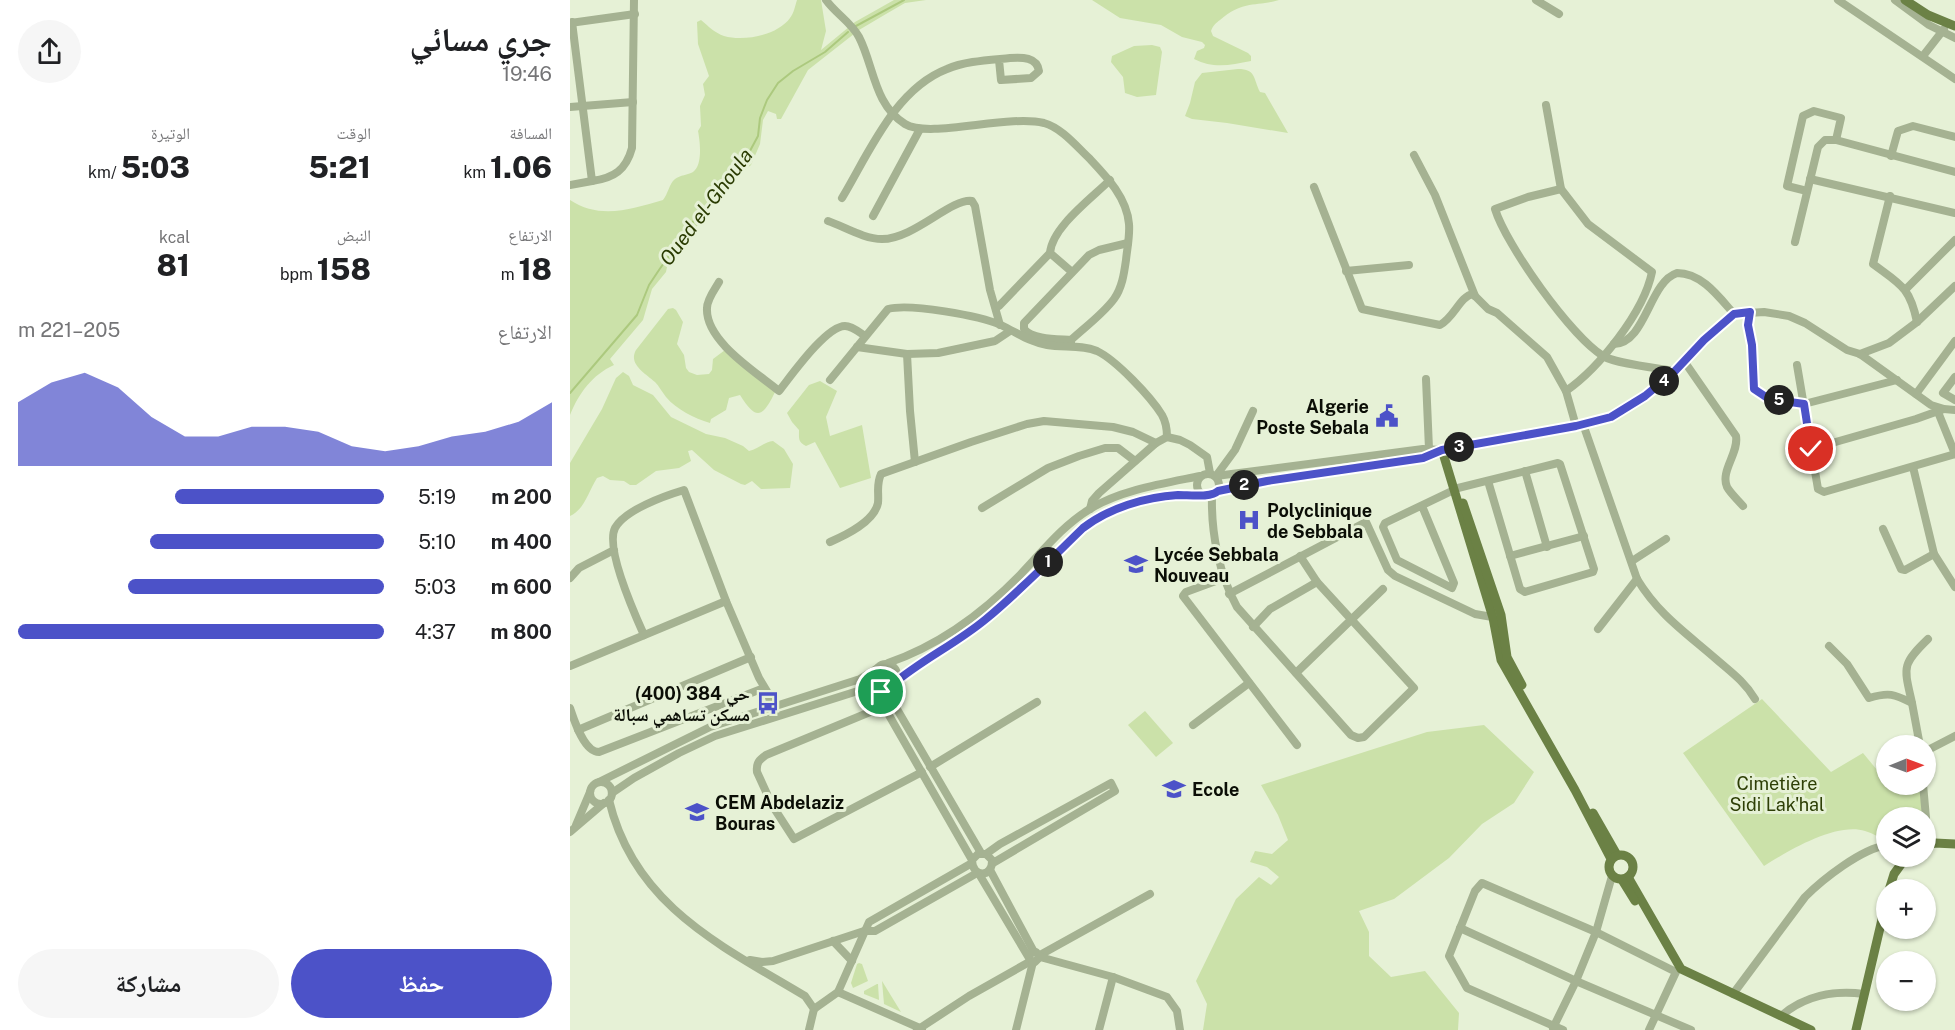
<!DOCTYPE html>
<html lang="ar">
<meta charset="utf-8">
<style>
body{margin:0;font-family:"Public Sans","Noto Naskh Arabic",sans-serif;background:#f6f6f6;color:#202124;direction:rtl;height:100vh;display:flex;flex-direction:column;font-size:22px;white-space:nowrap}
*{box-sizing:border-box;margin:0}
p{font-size:20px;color:#757577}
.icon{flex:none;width:33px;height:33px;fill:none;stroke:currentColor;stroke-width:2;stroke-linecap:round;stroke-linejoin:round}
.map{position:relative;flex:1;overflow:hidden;direction:ltr}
.panel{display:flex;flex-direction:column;background:#fff;width:570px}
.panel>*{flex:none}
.needle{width:39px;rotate:89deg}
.controls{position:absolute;left:1306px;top:735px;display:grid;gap:12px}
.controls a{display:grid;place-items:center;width:60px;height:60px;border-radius:50%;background:#fff;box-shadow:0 2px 4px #0004;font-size:30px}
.pin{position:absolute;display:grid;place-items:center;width:51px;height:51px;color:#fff;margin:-26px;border:3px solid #fff;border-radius:50%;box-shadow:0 2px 6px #0007}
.km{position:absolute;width:30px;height:30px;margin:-15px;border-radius:50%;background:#222;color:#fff;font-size:16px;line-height:30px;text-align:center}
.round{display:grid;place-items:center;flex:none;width:63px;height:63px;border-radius:32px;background:#f6f6f6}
.head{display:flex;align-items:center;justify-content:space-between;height:102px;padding:0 18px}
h1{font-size:33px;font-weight:800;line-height:45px}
.figures{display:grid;grid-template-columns:repeat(3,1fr);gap:9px;height:102px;padding:6px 18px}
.figures div{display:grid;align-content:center}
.figures b{font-size:30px;font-weight:800}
.figures small{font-size:16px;font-weight:400}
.figures p{font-size:16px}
.chart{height:168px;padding:12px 18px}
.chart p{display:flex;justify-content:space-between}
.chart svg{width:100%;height:108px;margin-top:6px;fill:#4c52c8;opacity:.7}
.primary-button{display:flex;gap:12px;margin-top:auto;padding:12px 18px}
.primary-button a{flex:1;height:69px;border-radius:36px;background:#4c52c8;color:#fff;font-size:24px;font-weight:800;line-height:69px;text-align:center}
.primary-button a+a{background:#f6f6f6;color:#202124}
ul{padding:0 18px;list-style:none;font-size:20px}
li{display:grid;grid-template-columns:96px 72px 1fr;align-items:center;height:45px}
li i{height:15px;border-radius:8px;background:#4c52c8}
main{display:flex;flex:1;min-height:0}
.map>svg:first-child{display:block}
</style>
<main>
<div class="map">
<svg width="1385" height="1030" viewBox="0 0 1385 1030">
<rect width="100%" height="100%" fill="#e6f1d6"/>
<g fill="#cbe1a9">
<path d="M227,0H251L256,31L251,50L285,22L324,0H356L335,3L316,14L289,30L238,70L211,119H207L206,114L198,111L193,120L190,144L181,165L158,185L115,242L113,250L102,258L98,262L96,272L82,289L73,320L40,359L44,365C22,375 9,393 0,415V200C30,220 62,209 93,200C98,194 99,184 105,179C110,175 118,175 123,172C133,165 130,141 128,131L131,126L130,106L135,95L133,84L139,76L128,44L127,22L131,20C138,26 145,33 154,36C174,42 208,35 220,18C224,13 225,6 227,0Z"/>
<path d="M522,0H709C685,7 673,0 650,20C646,23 643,25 641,31L643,36L678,53L681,56V61C660,65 644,69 624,59L627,51L634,48L635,45L632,42L612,37L591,25L550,18Z"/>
<polygon points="582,45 590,47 592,52 586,95 567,97 555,93 553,77 541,62 542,56 564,46"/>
<path d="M668,69C686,69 683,78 690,92L695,93L718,133L657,123L622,119L615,116L620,103L625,82L632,73Z"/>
<path d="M103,308L106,310L113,322L107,344L114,355L116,368L119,372L127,375L139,374L142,370L143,359L155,350L205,392C192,419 186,420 170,395L159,398L156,410L141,419L140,423C124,418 107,410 96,397C92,392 89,386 85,382C75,373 58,364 66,350L98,309Z"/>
<path d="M53,372L59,376L63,385L83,395L101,417L136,434L155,438L173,446L179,451C188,449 194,442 203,441L214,449L223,464L220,488L191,489L182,481L175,485L171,484L144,470L122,450L118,451L121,461L109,468L86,471L66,485H60L54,481L40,480L33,476L27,478C18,492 15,509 0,516V463L32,409L46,378Z"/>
<path d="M250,381L267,391L256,417L260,436L292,425L301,478L270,488L245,442L236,446C228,442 229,439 229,430L222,422L217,413L239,385Z"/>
<path d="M1192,699L1261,772L1293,753L1317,782V784L1350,785L1352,817L1317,818V840C1309,838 1303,833 1295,831C1266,822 1218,851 1194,866L1113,753Z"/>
<polygon points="575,711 603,743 586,757 558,725"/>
<polygon points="914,725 964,772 944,803 912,824 879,858 824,899 789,911 799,932 799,956 821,977 855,971 889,1013 888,1030 633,1030 637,1004 626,981 666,899 689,877 701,885 709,877 697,867 680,862 685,851 702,854 718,840 708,815 691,785 857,732"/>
<polygon points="289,963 292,964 298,981 283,988 281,983 287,964"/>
<polygon points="312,981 331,1012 314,1004"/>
<polygon points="307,984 308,984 309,1000 294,994 294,991"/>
</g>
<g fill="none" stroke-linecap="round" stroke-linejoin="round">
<g stroke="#acc97e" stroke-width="2">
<polyline points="286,26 334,0"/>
<polyline points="0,393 67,315 79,285 89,270 122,223 174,162 188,136 190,118 197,100 208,83 223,71 255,52 278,32"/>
</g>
<g stroke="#a5b292" stroke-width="8">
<path d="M256,0C266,14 281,22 289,37C304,66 304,105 335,124C359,139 438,114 474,123C492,128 507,147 520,159C537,177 557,198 559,224C560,236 557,249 556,260C554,274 552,288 544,299C533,314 515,327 501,340V346"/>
<polyline points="966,0 989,14"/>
<polyline points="1268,0 1385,79"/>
<polyline points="1325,0 1359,25 1385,38"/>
<path d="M2,22L22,181C44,178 56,170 62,148L64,0"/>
<polyline points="0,23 65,14"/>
<polyline points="1353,56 1374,29"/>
<path d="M976,105L991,189L1018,224L1082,272C1074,312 1029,368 996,391"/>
<polyline points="0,107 63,102"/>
<polyline points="844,155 865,195 905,296"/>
<polyline points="1321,156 1328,131 1343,126 1385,137"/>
<polyline points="1240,179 1385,213"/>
<polyline points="0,185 22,181"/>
<path d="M744,187L792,309L870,325C884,318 890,296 903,294L918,309L927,313L977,357L996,391L1006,426"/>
<path d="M991,189L958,197L925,209C936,245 1001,336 1033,356C1046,364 1088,368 1105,371"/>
<polyline points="1237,191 1217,186 1233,116 1244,111 1271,118 1266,140"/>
<path d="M1320,196L1303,264C1330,284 1340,287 1347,322"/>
<path d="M272,198C299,153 325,89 377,69C395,61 420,60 440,58C452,57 467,57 469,71L461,78L431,80L429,60"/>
<polyline points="303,216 350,129"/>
<path d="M258,221C275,227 294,239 312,239C344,239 381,198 402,201L405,206L420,290L430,325"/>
<polyline points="1225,242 1248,147 1255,140 1266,140 1385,172"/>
<polyline points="776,271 839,265"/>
<path d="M502,272L480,253C482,227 522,198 540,180"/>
<path d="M149,282C145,289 137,299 137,308C135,341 186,372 209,391C221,376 256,326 275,326C282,326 289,332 295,336"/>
<polyline points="1336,289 1385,240"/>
<polyline points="429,306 480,253"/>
<polyline points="1180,312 1178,325 1182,345 1184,389 1199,399 1234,404 1327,380"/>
<path d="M501,340C488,339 463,340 454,329V323L519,255L529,250L558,243"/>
<path d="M1044,344C1076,343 1079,282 1107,273C1132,273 1149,297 1164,314"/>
<polyline points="287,347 337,354 368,353 425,341 440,331"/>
<polyline points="337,354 340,411 345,462"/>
<polyline points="1290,354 1319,343 1347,322 1385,286"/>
<path d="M1114,361L1166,436C1169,453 1150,471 1157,487C1161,494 1168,500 1173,506"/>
<polyline points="1227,365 1248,489 1254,492 1385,454"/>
<polyline points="1385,377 1373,393 1385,400"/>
<polyline points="856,379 859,449"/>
<path d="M260,380L318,309C340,303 410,316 431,325C446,332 459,342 477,345C493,348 511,344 527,351C546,360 581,397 592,415C596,422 597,430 597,437"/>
<polyline points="1346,394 1385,341"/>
<polyline points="1368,412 1385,454"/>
<path d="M1013,424L1067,579C1089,615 1115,632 1146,659C1161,672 1175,682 1185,699"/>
<polyline points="1241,449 1346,419 1374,409"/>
<polyline points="1343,467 1364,554 1385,587"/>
<polyline points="955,471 977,547"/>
<circle cx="638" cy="485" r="11"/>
<polyline points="646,476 853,449 871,450"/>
<polyline points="646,476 665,450 683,411"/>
<polyline points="648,491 697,481 853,458 872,450 1006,426 1041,417 1075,396 1105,371 1134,340 1164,314 1194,312 1219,316 1235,323 1277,350 1290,354 1361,405 1374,409 1385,410"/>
<path d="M642,496C641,533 649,574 667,607L781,735L788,738L794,737L844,688L747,582L730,556"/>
<polyline points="852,506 884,583 882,588 827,560 813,527 815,523 888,488 988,463 990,464 1024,569 1023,572 955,592 950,589 918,481"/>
<polyline points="412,508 478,468 509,456 535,448 548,448 565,461"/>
<polyline points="520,509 522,501 529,493 586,443 597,437 610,440 620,445 637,457 640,473"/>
<polyline points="1313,529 1331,569 1335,570 1364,554"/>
<path d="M260,542C276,535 304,522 308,503C309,492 306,485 311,474L401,442L457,424L474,421L543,427L563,432L586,443"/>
<polyline points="940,556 1014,536"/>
<polyline points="1062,561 1096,539"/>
<polyline points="0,578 9,568 44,550"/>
<polyline points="654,578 616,592 613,596 727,745"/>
<polyline points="659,594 796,522 818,570 825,576 905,614 928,618"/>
<polyline points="683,627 700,609 747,582"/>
<polyline points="1028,629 1067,579"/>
<path d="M74,635C65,615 35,548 45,528C55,510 94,496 114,490L156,601L189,678L198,693L201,706"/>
<path d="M1259,646L1277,664L1299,698C1319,692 1324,694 1342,703L1350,746"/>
<path d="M318,663C370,645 412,614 450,575C472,552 493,525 520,509C550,490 596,483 630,476"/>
<circle cx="316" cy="675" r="11"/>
<polyline points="0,666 156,601"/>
<polyline points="726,673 813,589"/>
<path d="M327,679L350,663L378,648L416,619L526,518C559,501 595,496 632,494"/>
<path d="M311,685V697L316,710L402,860C402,878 423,878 422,860L416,854H408L402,860"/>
<polyline points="318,686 324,704 411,853"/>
<path d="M1342,703C1334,667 1331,665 1358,639"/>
<path d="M0,708C4,720 14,752 29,752L194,688"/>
<path d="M316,710L311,709L300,712L196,755C189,760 186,763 187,772L202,805L224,839L352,772"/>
<polyline points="623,725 679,683"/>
<polyline points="8,730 181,657"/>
<polyline points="1356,751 1385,736"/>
<polyline points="360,767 467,702"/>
<polyline points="29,782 140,727 290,679 308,668"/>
<circle cx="31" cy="793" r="11"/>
<polyline points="1353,784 1356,818"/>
<polyline points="42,793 64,778 109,753 145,736 310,684"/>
<path d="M39,800C64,905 150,945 235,996L244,1009L239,1030"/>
<polyline points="1356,822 1358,845"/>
<polyline points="6,825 20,792"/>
<polyline points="0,832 34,803"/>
<polyline points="416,854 430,844 541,783 545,791 423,863"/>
<polyline points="420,870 464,952"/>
<polyline points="409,874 459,958"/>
<polyline points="890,928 1006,981 1121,1030"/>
<polyline points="263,941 282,961"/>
<polyline points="470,955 580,894"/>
<polyline points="470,957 465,962 460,960 459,956 461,953 466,952 470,957 543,977 597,997 607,1011 610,1030"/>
<polyline points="180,960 192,962 203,961 294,931 305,931 407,873"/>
<polyline points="268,992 352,1029"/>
<path d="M1163,994L1235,897C1253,879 1291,849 1317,845"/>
<polyline points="244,1009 268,992 299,922 402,863"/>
<path d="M1211,1016C1234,996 1264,990 1294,994"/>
<polyline points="983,1028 1006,981 1026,932 1042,876"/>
<polyline points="347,1030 399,996 461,961"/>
<polyline points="446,1030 463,962"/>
<polyline points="529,1030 543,977"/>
<polyline points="993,1030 897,988 879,956 905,891 912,883 1026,932 1106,972 1079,1030"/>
</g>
<g stroke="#6b8145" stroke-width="9">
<polyline points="1335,0 1358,15 1385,26"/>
<polyline points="872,450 923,618 931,660 1005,790 1041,859"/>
<polyline points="893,503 931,615 937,657 952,685"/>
<polyline points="1023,813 1047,855"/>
<polyline points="1356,846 1365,843 1385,844"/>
<circle cx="1051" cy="867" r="12"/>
<polyline points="1058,877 1111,969 1241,1030"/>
<polyline points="1052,880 1065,901"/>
<polyline points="1319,890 1324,874 1337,856"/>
<polyline points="1286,1030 1317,898"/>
</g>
</g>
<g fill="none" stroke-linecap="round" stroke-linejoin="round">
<g stroke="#fff" stroke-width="12">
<path id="route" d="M311,692V685H322C351,660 386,644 416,619C450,591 481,559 513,528C539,508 575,497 608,495C620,495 641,498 648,491L697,481L853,458L872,450L1006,426L1041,417L1075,396L1105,371L1134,340L1164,314L1180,312L1178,325L1182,345L1184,389L1199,399L1234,404L1241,449"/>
</g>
<use href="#route" stroke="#4c52c8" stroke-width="8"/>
</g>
<defs>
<g id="civic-bare" transform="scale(1.8)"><path d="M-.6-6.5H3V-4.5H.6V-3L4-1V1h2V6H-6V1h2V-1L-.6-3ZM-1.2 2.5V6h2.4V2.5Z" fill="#4c52c8" stroke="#e6f1d6" stroke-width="2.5" paint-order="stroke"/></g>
<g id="hospital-bare" transform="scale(1.8)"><path d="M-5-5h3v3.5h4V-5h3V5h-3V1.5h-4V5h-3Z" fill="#4c52c8" stroke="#e6f1d6" stroke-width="2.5" paint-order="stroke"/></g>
<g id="school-bare" transform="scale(1.8)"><path d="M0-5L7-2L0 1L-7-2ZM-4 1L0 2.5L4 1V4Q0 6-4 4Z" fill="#4c52c8" stroke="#e6f1d6" stroke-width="2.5" paint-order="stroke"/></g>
<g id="bus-bare" transform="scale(1.8)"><path d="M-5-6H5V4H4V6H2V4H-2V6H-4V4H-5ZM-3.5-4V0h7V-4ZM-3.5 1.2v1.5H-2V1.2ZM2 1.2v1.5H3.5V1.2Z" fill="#4c52c8" stroke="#e6f1d6" stroke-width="2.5" paint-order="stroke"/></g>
</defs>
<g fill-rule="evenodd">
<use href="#civic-bare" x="817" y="416"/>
<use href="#hospital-bare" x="679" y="520"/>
<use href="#school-bare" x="566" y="564"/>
<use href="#bus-bare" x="198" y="703"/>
<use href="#school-bare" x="604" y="789"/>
<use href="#school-bare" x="127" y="812"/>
</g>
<g text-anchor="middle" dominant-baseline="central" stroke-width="6" stroke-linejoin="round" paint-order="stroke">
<g font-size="18" font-weight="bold" fill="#0b0e06" stroke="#e6f1d6" text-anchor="start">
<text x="799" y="406" text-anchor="end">Algerie<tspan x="799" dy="21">Poste Sebala</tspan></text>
<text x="697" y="510">Polyclinique<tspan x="697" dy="21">de Sebbala</tspan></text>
<text x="584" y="554">Lycée Sebbala<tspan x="584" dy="21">Nouveau</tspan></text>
<text x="180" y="693" text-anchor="end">حي 384 (400)<tspan x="180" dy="21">مسكن تساهمي سبالة</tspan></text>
<text x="622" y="789">Ecole</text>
<text x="145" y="802">CEM Abdelaziz<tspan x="145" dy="21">Bouras</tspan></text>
</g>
<g font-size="18" fill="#2e3f06" stroke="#e6f1d6">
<text x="1207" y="783">Cimetière<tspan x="1207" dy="21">Sidi Lak'hal</tspan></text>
</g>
<g font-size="20" font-style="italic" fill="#2a3b02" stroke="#e6f1d6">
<text transform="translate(136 207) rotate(-53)">Oued el-Ghoula</text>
</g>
</g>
</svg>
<div class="controls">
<a><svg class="needle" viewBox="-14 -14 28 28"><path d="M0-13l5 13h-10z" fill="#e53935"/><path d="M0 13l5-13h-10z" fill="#757577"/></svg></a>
<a><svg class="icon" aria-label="layers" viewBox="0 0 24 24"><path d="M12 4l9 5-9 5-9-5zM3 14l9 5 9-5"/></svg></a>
<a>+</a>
<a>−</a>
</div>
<div class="pin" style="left:311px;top:692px;background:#1e9e55"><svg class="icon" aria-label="arrive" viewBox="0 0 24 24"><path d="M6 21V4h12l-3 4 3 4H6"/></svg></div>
<div class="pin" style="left:1241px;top:449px;background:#d93025"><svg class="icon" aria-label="check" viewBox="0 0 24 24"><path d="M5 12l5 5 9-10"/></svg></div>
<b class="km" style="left:478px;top:562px">1</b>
<b class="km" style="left:674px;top:485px">2</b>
<b class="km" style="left:889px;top:447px">3</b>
<b class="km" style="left:1094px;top:381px">4</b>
<b class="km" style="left:1209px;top:400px">5</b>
</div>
<section class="panel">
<div class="head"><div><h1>جري مسائي</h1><p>19:46</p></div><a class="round"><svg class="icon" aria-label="share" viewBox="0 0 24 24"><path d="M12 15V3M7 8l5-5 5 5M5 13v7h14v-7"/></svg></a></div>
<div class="figures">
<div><p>المسافة</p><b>1.06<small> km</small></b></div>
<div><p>الوقت</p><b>5:21</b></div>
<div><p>الوتيرة</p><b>5:03<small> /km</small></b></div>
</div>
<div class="figures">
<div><p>الارتفاع</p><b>18<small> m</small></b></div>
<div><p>النبض</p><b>158<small> bpm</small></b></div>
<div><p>kcal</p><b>81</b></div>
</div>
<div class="chart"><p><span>الارتفاع</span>205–221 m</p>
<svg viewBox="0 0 160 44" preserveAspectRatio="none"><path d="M0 44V18L10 10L20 6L30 12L40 24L50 32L60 32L70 28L80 28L90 30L100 36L110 38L120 36L130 32L140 30L150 26L160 18V44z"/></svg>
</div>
<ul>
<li><b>200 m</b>5:19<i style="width:57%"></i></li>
<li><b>400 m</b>5:10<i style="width:64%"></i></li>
<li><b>600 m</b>5:03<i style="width:70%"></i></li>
<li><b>800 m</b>4:37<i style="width:100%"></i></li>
</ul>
<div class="primary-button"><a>حفظ</a><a>مشاركة</a></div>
</section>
</main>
